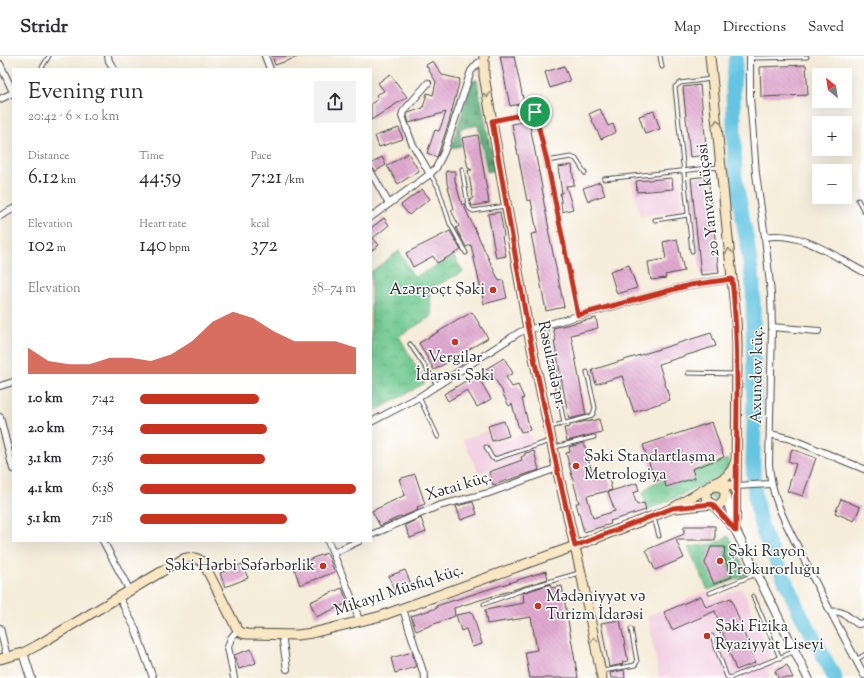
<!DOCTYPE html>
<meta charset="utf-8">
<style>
body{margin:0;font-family:"Sorts Mill Goudy",serif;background:#f2f2f3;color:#2b2b33;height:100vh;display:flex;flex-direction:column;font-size:15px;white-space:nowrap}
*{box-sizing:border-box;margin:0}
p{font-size:13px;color:#7c7c81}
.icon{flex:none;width:22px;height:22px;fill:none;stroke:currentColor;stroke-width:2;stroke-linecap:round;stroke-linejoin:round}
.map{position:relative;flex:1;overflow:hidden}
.panel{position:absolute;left:12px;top:12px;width:360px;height:474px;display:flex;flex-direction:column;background:#fff;border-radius:0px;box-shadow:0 4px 16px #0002}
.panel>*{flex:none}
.needle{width:26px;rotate:330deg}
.controls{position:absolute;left:812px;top:12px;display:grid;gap:8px}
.controls a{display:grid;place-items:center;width:40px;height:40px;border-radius:0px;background:#fff;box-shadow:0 4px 16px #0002;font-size:20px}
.pin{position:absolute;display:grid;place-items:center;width:34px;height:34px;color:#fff;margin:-17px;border:2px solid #fff;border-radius:50%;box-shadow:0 1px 4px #0007}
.round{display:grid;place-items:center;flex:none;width:42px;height:42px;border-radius:0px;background:#f2f2f3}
.summary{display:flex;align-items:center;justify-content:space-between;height:68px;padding:0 16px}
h1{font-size:22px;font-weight:600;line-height:30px}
.figures{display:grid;grid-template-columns:repeat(3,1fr);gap:6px;height:68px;padding:4px 16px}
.figures div{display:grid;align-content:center}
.figures b{font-size:20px;font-weight:600}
.figures small{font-size:11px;font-weight:400}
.figures p{font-size:11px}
.chart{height:112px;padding:8px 16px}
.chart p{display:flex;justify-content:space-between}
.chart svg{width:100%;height:72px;margin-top:4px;fill:#c8321e;opacity:.7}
ul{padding:0 16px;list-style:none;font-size:13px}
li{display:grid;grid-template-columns:64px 48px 1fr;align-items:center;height:30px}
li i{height:10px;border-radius:5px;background:#c8321e}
header{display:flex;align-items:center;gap:24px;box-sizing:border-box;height:56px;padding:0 20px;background:#fff;border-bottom:1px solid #e1e1e2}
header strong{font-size:19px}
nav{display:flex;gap:22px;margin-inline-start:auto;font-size:14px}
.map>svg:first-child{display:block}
</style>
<header>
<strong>Stridr</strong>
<nav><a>Map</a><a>Directions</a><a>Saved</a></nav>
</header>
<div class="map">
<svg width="864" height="622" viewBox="0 0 864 622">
<defs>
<pattern id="grass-dots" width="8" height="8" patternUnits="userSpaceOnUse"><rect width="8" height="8" fill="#70c990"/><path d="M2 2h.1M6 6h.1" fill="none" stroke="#5ca376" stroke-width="1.8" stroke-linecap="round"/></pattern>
<pattern id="forest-firs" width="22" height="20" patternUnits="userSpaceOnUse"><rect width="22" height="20" fill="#5cad7a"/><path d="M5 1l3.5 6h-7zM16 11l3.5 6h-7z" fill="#4c8d64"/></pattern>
<pattern id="park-crowns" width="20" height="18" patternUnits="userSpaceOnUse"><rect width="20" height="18" fill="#70c990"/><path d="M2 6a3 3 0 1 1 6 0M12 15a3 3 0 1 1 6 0" fill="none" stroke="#5ca376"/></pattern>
<pattern id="building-back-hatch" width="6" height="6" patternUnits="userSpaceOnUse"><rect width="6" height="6" fill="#e1aad0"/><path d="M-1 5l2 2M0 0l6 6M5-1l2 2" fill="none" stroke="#c192b3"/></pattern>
</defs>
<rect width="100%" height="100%" fill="#fff"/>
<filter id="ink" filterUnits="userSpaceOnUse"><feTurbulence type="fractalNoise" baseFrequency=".025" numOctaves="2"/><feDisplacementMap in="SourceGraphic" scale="8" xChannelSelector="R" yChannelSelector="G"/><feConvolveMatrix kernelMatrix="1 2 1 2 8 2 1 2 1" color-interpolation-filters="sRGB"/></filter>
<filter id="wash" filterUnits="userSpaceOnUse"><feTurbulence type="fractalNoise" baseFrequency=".012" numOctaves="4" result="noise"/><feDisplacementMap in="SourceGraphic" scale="16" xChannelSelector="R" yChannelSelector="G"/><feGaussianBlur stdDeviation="0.9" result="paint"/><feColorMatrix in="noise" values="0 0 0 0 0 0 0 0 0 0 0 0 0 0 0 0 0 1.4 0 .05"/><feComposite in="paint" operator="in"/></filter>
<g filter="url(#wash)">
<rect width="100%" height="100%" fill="#f5ecd9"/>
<g fill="#f2cfe1">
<polygon points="679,119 683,154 640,160 631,123"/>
<polygon points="487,375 492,388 529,376 535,393 519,398 520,403 479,417 463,384"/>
<polygon points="742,532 775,612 768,615 769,622 668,622 667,620 659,621 648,560 707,535 711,544"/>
</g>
<g fill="url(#grass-dots)" stroke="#4e7a5e">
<circle cx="715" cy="439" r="5"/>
<polygon points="729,480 747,519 708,534 688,491 713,488"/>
</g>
<polygon fill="url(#forest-firs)" stroke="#446c52" points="477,24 495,114 487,116 478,69 460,73 461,90 451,92 472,25"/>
<g fill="url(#park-crowns)" stroke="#4e7a5e">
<polygon points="399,195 414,221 454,201 463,216 429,233 432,260 399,280 425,327 377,354 371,344 371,216"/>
<path d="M729,403C729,414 722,418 714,424L648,454L642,437L652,428Z"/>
</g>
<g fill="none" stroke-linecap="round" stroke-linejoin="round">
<polyline stroke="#63c5e1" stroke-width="15" points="736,0 733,31 735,122 747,185 753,229 754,370 753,408 755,438 759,461 764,478 798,553 835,622"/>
</g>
<g id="blocks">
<g fill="url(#building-back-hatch)">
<polygon points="272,0 298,0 298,1 275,9"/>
<polygon points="500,0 514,0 524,47 510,50"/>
<polygon points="433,5 442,19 460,23 449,66 437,101 427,97 435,74 439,75 446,56 409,67 407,60 408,57 423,52 427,37 433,39 436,26 426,9"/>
<polygon points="806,9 808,39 761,41 760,11"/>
<polygon points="564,10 570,25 550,32 545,16"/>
<polygon points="390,18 407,41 371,64 371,48 378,43 376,39 384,35 378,27"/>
<polygon points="700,29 707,99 690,101 683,31"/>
<polygon points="600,53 608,70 613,68 616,76 601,83 589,58"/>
<polygon points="654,55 660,73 645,78 639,60"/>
<polygon points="529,65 544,142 543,142 549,173 548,173 564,251 546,255 531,178 537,177 531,144 527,145 512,68"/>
<polygon points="399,72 403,83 379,91 375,80"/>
<polygon points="478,79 489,147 472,150 470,144 473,142 468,114 472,114 468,112 462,82"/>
<polygon points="408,97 419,115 398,128 387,110"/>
<polygon points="382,101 386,109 376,115 371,112 371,108"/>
<polygon points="572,109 574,129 566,130 573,153 562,156 560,137 562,137 558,111"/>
<polygon points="446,115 455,115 455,125 462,149 465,147 465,152 499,225 503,224 507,242 484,248 471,189 466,191 456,172 459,170 451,154 454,153 447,127"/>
<polygon points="708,120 719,217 701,219 691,122"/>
<polygon points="672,122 673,133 637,136 636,125"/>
<polygon points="600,126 605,139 588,145 583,132"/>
<polygon points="422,133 430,143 409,159 401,149"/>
<polygon points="500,156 504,180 502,181 506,200 496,202 488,158"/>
<polygon points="384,162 389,169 373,182 379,189 371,195 371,172"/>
<polygon points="450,175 461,194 437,207 433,200 413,211 406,197"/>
<polygon points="677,183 684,215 665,219 666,222 651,224 648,206 666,203 663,186"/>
<polygon points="629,209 637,232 617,238 610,215"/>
<polygon points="472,256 488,282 434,314 419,287"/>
<polygon points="596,262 598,272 571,279 586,359 569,363 554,285 556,285 553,272"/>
<polygon points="711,277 716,290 659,308 670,344 634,356 622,320 596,328 592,314"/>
<polygon points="504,302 513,317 506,321 512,331 518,329 524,342 522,343 530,374 521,376 518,369 512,348 509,350 502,336 503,336 492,319 481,326 491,343 477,351 467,334 448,345 444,338"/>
<polygon points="599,363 602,376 567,385 564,372 570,371 570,369 587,365 587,366"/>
<polygon points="504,365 509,380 492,385 488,370"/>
<polygon points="712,366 724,401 692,413 695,422 666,431 664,422 655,425 643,389"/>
<polygon points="584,387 594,423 608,419 612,434 587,440 593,462 615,455 608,436 637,427 639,435 633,437 637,449 644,447 646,454 610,465 611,468 584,476 576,447 579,447 566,397 570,396 569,391"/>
<polygon points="792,393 816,402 803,440 787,435 796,408 788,405"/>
<polygon points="534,395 539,414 493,429 489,416 522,404 521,401 525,399 525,397"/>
<polygon points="415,418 425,448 417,451 418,454 402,461 401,460 380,470 372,455 405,439 399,423"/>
<polygon points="841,443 860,451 854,465 835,457"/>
<polygon points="473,446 477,458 461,464 456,450"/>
<polygon points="421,462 426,476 410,482 405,469"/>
<polygon points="684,470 715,470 715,484 676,484 684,502 655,514 646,494 684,478"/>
<polygon points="711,491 725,491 724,500 732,521 714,528 705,507"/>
<polygon points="327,497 335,516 300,529 293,509"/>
<polygon points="242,508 248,522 225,531 220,517"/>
<polygon points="405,514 411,528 394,534 389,520"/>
<polygon points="546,515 548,523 454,552 455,560 416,575 411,560 437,552 436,550"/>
<polygon points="550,528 551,532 562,530 578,622 530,622 525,596 537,594 531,561 487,568 485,554 524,547 523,537"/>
<polygon points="342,532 348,547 316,561 310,546"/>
<polygon points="701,540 706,551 731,542 755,607 736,614 715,555 672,574 664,556"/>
<polygon points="472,556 482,588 472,591 466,573 461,575 456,559"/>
<polygon points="620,564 628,605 622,606 623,608 609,611 601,567"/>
<polygon points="251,593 256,607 239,613 234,599"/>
<polygon points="412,596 416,611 395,617 391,602"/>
<polygon points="787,609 793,622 778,622 775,615"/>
<polygon points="624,614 625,622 611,622 610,617"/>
</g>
</g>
</g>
<g filter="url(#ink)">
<use href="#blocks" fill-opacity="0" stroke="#494845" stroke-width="1"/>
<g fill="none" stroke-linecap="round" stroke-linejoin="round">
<g stroke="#494845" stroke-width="5">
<g id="service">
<polyline points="660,0 662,11"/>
<polyline points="750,2 807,1"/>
<polyline points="41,13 49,0"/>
<polyline points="494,64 532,56 535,56 536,58 578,259"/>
<polyline points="547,105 571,101 576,103 585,117"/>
<polyline points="462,113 468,149 470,153 473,155 505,150"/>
<polyline points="430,118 438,131 450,168 466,197"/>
<polyline points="604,123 719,111"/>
<polyline points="858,144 864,155"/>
<polyline points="655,164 688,159"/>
<polyline points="692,195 675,31 680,27 711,23"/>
<polyline points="545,269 564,367"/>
<polyline points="410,288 438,330"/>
<polyline points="688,317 735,318"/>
<polyline points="419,341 438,381"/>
<polyline points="550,371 589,361 593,358 595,352 587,316"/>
<polyline points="486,391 492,402 495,403 550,385"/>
<polyline points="555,391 594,381"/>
<polyline points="654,462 659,480"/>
<polyline points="710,537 756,518"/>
<polyline points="753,540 780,602"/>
<polyline points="484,548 534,530 579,517"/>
<polyline points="712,580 727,621 730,622 793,596"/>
<polyline points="856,604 864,599"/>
<polyline points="603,615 635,609 637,606 631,573"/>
</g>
</g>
<g stroke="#494845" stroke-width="8">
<g id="minor">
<polyline points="108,0 109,5 114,13"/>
<polyline points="265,0 270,13"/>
<path d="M750,0V41L756,118L765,181L771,238L772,271L769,408C771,442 787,470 802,499C821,539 843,579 864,619"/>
<polyline points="0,8 13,36"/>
<polyline points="428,27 403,56 402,60 412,87 430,118"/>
<polyline points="0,43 13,37"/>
<polyline points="371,116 389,148"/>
<polyline points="0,160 13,153"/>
<polyline points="371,161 430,118 436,112 444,96 471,15 478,7 483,5"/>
<path d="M765,181C803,175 833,200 864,216"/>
<polyline points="772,271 818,275"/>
<polyline points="0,330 13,326"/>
<polyline points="0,361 13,413"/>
<polyline points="371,366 419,341 520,276 690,229 732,223"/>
<polyline points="770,378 791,383 864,413"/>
<polyline points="736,430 771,428"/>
<polyline points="371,479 438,450 489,437 557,412"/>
<polyline points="103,485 130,535"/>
<polyline points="328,485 355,550 359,566"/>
<polyline points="333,497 359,485"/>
<polyline points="119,541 135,572 153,622"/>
<polyline points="403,553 425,622"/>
<path d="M831,556C842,553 849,562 858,568L864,567"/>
<polyline points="0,572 7,601"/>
<polyline points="282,579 287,613"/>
<polyline points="234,622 228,591 231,582 238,574"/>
</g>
</g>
<g stroke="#494845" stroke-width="10">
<g id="tertiary">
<polyline points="736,430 736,464"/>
<polyline points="725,436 736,475 808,622"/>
<polyline points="712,448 735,473"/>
<polyline points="23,597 31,622"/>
</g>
</g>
<g stroke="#494845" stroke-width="11">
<g id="secondary">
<polyline points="484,0 484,20 528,273 557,412 581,517 602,622"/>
<polyline points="710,0 736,263 737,288 736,430"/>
<path d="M714,430C734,430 723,457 710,447C707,445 706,442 706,439C707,426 727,430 736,430"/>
<polyline points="676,452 712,448"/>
<path d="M0,603L23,597L38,589L183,503C192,500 198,501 204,508L235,569L238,574L242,577L247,578L297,579L312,577L381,560L575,490L654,460L673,452L726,421L732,414L736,404"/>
</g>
</g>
<use href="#service" stroke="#fff" stroke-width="3"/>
<use href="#minor" stroke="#fff" stroke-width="6"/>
<use href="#tertiary" stroke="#fff" stroke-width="8"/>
<use href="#secondary" stroke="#f9e7c3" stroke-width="9"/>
</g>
<defs><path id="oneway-chevron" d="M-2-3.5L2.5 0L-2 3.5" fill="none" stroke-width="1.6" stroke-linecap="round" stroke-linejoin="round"/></defs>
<g stroke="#928977">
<use href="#oneway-chevron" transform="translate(487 39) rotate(79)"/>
<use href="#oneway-chevron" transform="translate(717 66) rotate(-95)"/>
<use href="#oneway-chevron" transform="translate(729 195) rotate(-96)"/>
<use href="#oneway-chevron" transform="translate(594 584) rotate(-101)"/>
</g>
</g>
<g fill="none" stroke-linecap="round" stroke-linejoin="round" filter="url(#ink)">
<g stroke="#fff" stroke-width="8">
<path id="route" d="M535,56L547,105L578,259L690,229L732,223C741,306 735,391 736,475L712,448L673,452L575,490L557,412L528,273L492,65Z"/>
</g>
<use href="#route" stroke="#c8321e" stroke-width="5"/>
</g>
<g fill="#c8321e" stroke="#fff" stroke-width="1.5">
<circle cx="493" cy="234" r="4"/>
<circle cx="455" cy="286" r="4"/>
<circle cx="576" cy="410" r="4"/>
<circle cx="720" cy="505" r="4"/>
<circle cx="323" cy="510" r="4"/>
<circle cx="538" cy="550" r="4"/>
<circle cx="707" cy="580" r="4"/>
</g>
<g text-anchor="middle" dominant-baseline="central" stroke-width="3" stroke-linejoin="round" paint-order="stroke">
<g font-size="16" fill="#2b2b2b" stroke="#fff">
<text transform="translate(709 144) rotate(-96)">20 Yanvar küçəsi</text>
<text transform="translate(551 309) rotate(78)">Rəsulzadə pr.</text>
<text transform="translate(758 319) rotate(-89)">Axundov küç.</text>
<text transform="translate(459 431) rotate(-17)">Xətai küç.</text>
<text transform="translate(399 535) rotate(-18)">Mikayıl Müsfiq küç.</text>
</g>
<g font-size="16" fill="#2b2b2b" stroke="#fff" text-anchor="start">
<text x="485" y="234" text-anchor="end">Azərpoçt Şəki</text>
<text x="455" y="302" text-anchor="middle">Vergilər<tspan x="455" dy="18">İdarəsi Şəki</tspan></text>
<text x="584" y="401">Şəki Standartlaşma<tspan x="584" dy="18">Metrologiya</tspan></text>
<text x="728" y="496">Şəki Rayon<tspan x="728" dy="18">Prokurorluğu</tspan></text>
<text x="315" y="510" text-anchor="end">Şəki Hərbi Səfərbərlik</text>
<text x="546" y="541">Mədəniyyət və<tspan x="546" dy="18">Turizm İdarəsi</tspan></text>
<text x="715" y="571">Şəki Fizika<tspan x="715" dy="18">Ryaziyyat Liseyi</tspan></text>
</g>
</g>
</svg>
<div class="controls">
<a><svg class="needle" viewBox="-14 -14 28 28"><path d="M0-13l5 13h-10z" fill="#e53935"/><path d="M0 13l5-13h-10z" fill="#7c7c81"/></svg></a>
<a>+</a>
<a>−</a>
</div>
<div class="pin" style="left:535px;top:56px;background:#1e9e55"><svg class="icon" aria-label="arrive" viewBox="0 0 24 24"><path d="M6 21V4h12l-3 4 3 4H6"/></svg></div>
<section class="panel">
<div class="summary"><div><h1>Evening run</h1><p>20:42 · 6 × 1.0 km</p></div><a class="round"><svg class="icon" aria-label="share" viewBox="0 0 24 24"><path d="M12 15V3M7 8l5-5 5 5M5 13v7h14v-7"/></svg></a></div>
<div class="figures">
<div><p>Distance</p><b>6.12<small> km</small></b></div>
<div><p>Time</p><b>44:59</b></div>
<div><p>Pace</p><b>7:21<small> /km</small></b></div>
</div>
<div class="figures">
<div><p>Elevation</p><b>102<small> m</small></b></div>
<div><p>Heart rate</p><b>140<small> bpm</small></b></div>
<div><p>kcal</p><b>372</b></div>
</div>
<div class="chart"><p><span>Elevation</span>58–74 m</p>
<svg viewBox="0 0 160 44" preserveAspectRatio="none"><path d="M0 44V28L10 36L20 38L30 38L40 34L50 34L60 36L70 32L80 24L90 12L100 6L110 10L120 18L130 24L140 24L150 24L160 28V44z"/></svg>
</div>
<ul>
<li><b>1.0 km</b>7:42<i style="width:55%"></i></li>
<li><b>2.0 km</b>7:34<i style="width:59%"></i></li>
<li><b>3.1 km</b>7:36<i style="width:58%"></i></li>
<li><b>4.1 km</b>6:38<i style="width:100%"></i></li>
<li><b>5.1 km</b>7:18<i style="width:68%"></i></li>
</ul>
</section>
</div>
